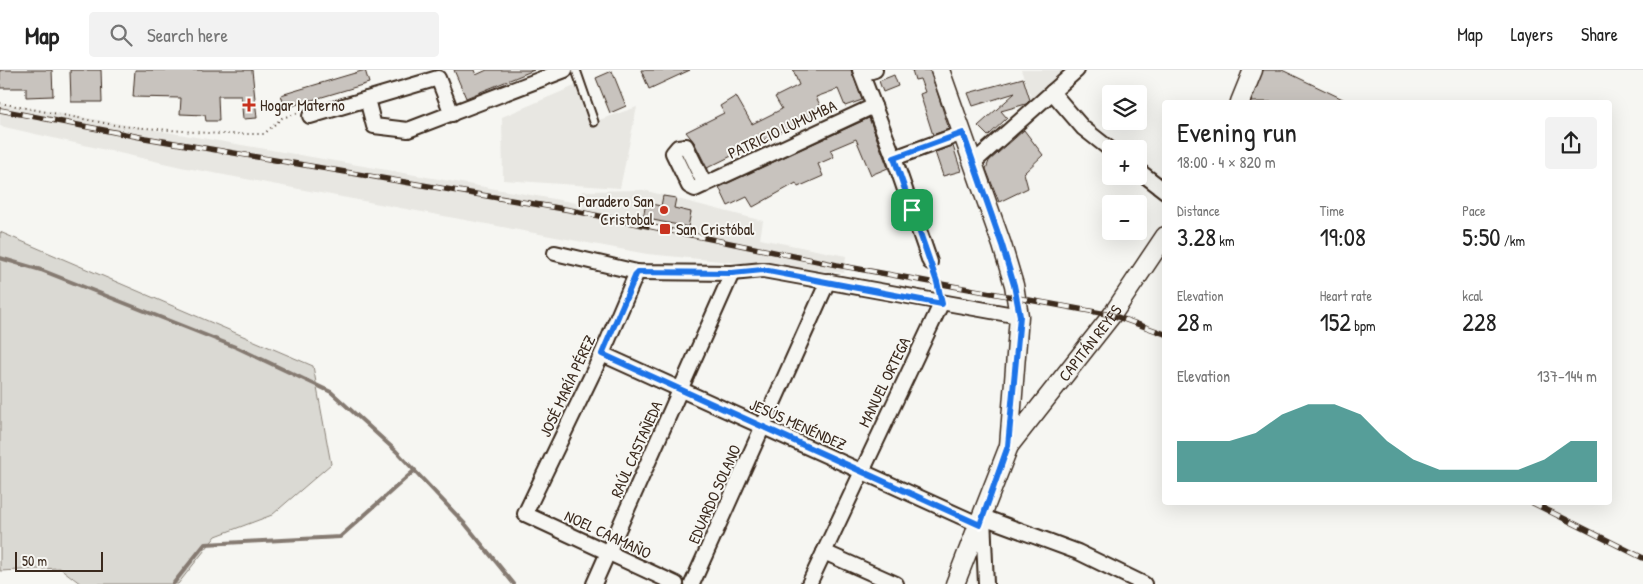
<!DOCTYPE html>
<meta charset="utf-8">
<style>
body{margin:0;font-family:"Patrick Hand",sans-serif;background:#f2f2f2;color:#222;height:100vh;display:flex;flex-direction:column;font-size:19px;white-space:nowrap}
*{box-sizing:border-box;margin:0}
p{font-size:16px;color:#767676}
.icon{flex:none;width:28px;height:28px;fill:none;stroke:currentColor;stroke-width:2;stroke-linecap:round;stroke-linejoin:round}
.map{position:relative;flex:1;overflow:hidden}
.drawer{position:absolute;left:1162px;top:30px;width:450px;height:405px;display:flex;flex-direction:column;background:#fff;border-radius:5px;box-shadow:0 5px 20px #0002}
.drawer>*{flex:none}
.controls{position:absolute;left:1102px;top:15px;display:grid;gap:10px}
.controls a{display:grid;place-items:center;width:45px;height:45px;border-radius:5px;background:#fff;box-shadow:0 5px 20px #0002;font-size:25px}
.scale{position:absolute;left:15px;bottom:12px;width:88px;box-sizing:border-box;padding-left:5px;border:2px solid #3b2a1e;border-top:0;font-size:14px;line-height:18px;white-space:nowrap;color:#3b2a1e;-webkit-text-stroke:4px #f6f6f2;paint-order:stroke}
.pin{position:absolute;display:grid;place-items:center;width:42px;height:42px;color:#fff;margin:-21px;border-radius:10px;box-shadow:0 2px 8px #0006}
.round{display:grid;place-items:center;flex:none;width:52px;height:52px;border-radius:5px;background:#f2f2f2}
.summary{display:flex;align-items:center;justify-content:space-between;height:85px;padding:0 15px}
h1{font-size:28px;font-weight:600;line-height:38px}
.figures{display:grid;grid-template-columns:repeat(3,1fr);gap:8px;height:85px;padding:5px 15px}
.figures div{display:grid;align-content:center}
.figures b{font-size:25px;font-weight:600}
.figures small{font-size:14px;font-weight:400}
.figures p{font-size:14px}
.chart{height:140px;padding:10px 15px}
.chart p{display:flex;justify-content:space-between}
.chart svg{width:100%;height:90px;margin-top:5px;fill:#0f766e;opacity:.7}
header{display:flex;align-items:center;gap:30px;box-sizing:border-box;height:70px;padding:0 25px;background:#fff;border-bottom:1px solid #e0e0e0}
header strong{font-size:24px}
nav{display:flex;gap:28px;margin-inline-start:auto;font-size:18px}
.search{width:350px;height:45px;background:#f2f2f2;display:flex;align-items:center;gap:12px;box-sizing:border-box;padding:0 18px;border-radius:5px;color:#767676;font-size:19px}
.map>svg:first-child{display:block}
</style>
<header>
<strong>Map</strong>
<div class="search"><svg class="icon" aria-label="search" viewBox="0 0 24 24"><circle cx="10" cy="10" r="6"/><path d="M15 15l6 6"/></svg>Search here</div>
<nav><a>Map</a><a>Layers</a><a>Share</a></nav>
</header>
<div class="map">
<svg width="1643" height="514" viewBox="0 0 1643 514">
<rect width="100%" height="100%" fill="#f6f6f2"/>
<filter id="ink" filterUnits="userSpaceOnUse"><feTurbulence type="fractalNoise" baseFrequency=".02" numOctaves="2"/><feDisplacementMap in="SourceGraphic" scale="10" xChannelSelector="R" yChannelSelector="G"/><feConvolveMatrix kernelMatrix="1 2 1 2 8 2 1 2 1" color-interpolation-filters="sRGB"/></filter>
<g filter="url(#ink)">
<g fill="#e8e7e2">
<polygon points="1021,0 1065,0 1032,30"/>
<polygon points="584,12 599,50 637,37 620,118 503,110 502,47"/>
<polygon points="0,33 577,133 582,121 643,120 763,151 760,169 846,186 844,203 647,184 181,97 0,56"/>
</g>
<polygon fill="#dad9d3" stroke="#8a8278" points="0,162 313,296 331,394 272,445 216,466 178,514 81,514 60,498 0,501"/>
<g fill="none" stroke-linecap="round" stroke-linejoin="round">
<g stroke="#857a71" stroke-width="4">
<polyline points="0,188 41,200 238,278 331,322 396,381 466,455 514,514"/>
<polyline points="173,514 205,474 340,467 415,400"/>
</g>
</g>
<g fill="#c8c3be" stroke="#3b2a1e">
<polygon points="0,0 52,0 53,26 26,27 26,18 0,18"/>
<polygon points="70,0 101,0 102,32 71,32"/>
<polygon points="135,0 252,0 257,48 243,49 241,26 218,26 219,51 206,51 205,45 180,44 181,28 133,27"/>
<polygon points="365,0 369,13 285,38 281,25"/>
<polygon points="454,0 474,0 476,5 487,0 534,0 466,28"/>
<polygon points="641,0 690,0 649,19"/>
<polygon points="793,0 851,0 862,30 845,36 838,19 816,27 823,41 707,98 694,72 686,62 724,43 720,36 736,26 752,54 782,39 775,27 799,15"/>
<polygon points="912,0 930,0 949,59 933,65 920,24 925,22 920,9 915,10"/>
<polygon points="1263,0 1282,0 1349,32 1251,32"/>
<polygon points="612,1 626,36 610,43 596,8"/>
<polygon points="894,5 898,16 883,22 879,11"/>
<polygon points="1023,8 1030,30 1026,34 1001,41 1007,48 988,66 978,56 1015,23 973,36 968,23"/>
<polygon points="869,48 888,98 871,105 856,69 830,80 834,87 818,94 823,106 798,117 796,113 753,137 747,127 728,136 719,117"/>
<polygon points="1024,60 1043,85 1024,103 1028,118 999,132 986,99 989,91"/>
<polygon points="953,76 961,101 943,106 935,82"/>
<polygon points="663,126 676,128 674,138 691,142 688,157 643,148 646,133 661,136"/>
</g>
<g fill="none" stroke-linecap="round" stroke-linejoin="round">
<g stroke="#3b2a1e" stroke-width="11">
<polyline id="service" points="576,0 594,52"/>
</g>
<g stroke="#3b2a1e" stroke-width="18">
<g id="minor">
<polyline points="860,0 894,88 930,192"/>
<polyline points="862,4 875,0"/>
<polyline points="1052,22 1083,58 1111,80"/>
<polyline points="367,29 374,56 408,60 565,0"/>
<polyline points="310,46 438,8 452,44"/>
<polyline points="894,88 963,63"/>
<polyline points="973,93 1077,0"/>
<polyline points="1139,101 1165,121"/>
<polyline points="705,115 686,76 678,77 673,83 689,116 695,119 874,36"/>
<polyline points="555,183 637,202 732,203 763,200 1019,246"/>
<polyline points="637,202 602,284 525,444 676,514"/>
<polyline points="602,284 980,455"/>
<polyline points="824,482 896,514"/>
<polyline points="594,514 732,203"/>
<polyline points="692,514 828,211"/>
<polyline points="809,514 941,234"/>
<polyline points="986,514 983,447 1078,482 1144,514"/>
</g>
</g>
<g stroke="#3b2a1e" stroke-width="21">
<g id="tertiary">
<polyline points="940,0 1002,175 1014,215 1019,246 1009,376 955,514"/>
<polyline points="1240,32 1253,0"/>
<path id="s1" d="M1009,376L1112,245L1165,166"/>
</g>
</g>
<g stroke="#3b2a1e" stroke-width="2" stroke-dasharray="1 4" stroke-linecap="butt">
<polyline points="0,33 120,56 220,64 264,64 282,48 298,43"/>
<polyline points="935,205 939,219"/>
</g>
<use href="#service" stroke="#f6f6f2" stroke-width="7"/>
<use href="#minor" stroke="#f6f6f2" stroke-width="14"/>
<use href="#tertiary" stroke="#f6f6f2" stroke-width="18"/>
<g stroke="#3b2a1e" stroke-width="5.5">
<g id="rail">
<polyline points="0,40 145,68 570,140 837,195 1112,245 1165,264"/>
<polyline points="1531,432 1643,488"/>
</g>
</g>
<use href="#rail" stroke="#f6f6f2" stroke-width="4" stroke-dasharray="11" stroke-linecap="butt"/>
</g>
</g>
<g fill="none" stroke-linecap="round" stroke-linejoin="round" filter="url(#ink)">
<g stroke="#fff" stroke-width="10">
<polygon id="route" points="963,63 1002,175 1014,215 1020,246 1008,376 980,455 602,284 637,202 732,203 763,200 942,234 937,212 894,88"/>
</g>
<use href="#route" stroke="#1a73e8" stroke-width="6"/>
</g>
<g fill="#c8321e" stroke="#f6f6f2" stroke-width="2">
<path d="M246.5 27.5h5v5h5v5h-5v5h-5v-5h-5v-5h5z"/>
<circle cx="664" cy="140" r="5"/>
<rect x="659" y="153" width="12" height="12" rx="2.5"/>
</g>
<g text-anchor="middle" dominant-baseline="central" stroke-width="4" stroke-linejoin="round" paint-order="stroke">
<g font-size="16" fill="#3b2a1e" stroke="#f6f6f2" text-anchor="start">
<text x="260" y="35">Hogar Materno</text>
<text x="654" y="131" text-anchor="end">Paradero San<tspan x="654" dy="18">Cristobal</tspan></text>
<text x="676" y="159">San Cristóbal</text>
</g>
<g font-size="16" fill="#3b2a1e" stroke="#f6f6f2">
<text transform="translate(782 59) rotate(-25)">PATRICIO LUMUMBA</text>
<text stroke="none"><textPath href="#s1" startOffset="131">CAPITÁN REYES</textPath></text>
<text transform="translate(884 312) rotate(-64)">MANUEL ORTEGA</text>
<text transform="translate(567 316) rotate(-65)">JOSÉ MARÍA PÉREZ</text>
<text transform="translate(798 354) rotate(24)">JESÚS MENÉNDEZ</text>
<text transform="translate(636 379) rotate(-66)">RAÚL CASTAÑEDA</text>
<text transform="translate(714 424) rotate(-66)">EDUARDO SOLANO</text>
<text transform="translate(608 464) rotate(25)">NOEL CAAMAÑO</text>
</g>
</g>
</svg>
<div class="controls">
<a><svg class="icon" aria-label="layers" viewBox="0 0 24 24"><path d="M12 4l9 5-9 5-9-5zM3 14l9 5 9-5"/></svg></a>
<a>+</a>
<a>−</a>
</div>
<div class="scale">50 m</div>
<div class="pin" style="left:912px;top:140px;background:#1e9e55"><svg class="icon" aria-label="arrive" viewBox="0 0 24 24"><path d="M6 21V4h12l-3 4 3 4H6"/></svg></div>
<section class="drawer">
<div class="summary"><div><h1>Evening run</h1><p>18:00 · 4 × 820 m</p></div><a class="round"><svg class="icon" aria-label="share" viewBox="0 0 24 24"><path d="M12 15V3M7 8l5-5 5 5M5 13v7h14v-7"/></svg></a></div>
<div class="figures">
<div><p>Distance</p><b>3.28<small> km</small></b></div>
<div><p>Time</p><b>19:08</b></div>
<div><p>Pace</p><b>5:50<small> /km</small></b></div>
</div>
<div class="figures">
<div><p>Elevation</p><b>28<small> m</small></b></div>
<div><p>Heart rate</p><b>152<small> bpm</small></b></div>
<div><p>kcal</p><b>228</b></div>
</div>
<div class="chart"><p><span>Elevation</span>137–144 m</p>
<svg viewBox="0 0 160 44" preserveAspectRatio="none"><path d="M0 44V24L10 24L20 24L30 20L40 11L50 6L60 6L70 11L80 24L90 33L100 38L110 38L120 38L130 38L140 33L150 24L160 24V44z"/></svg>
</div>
</section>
</div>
